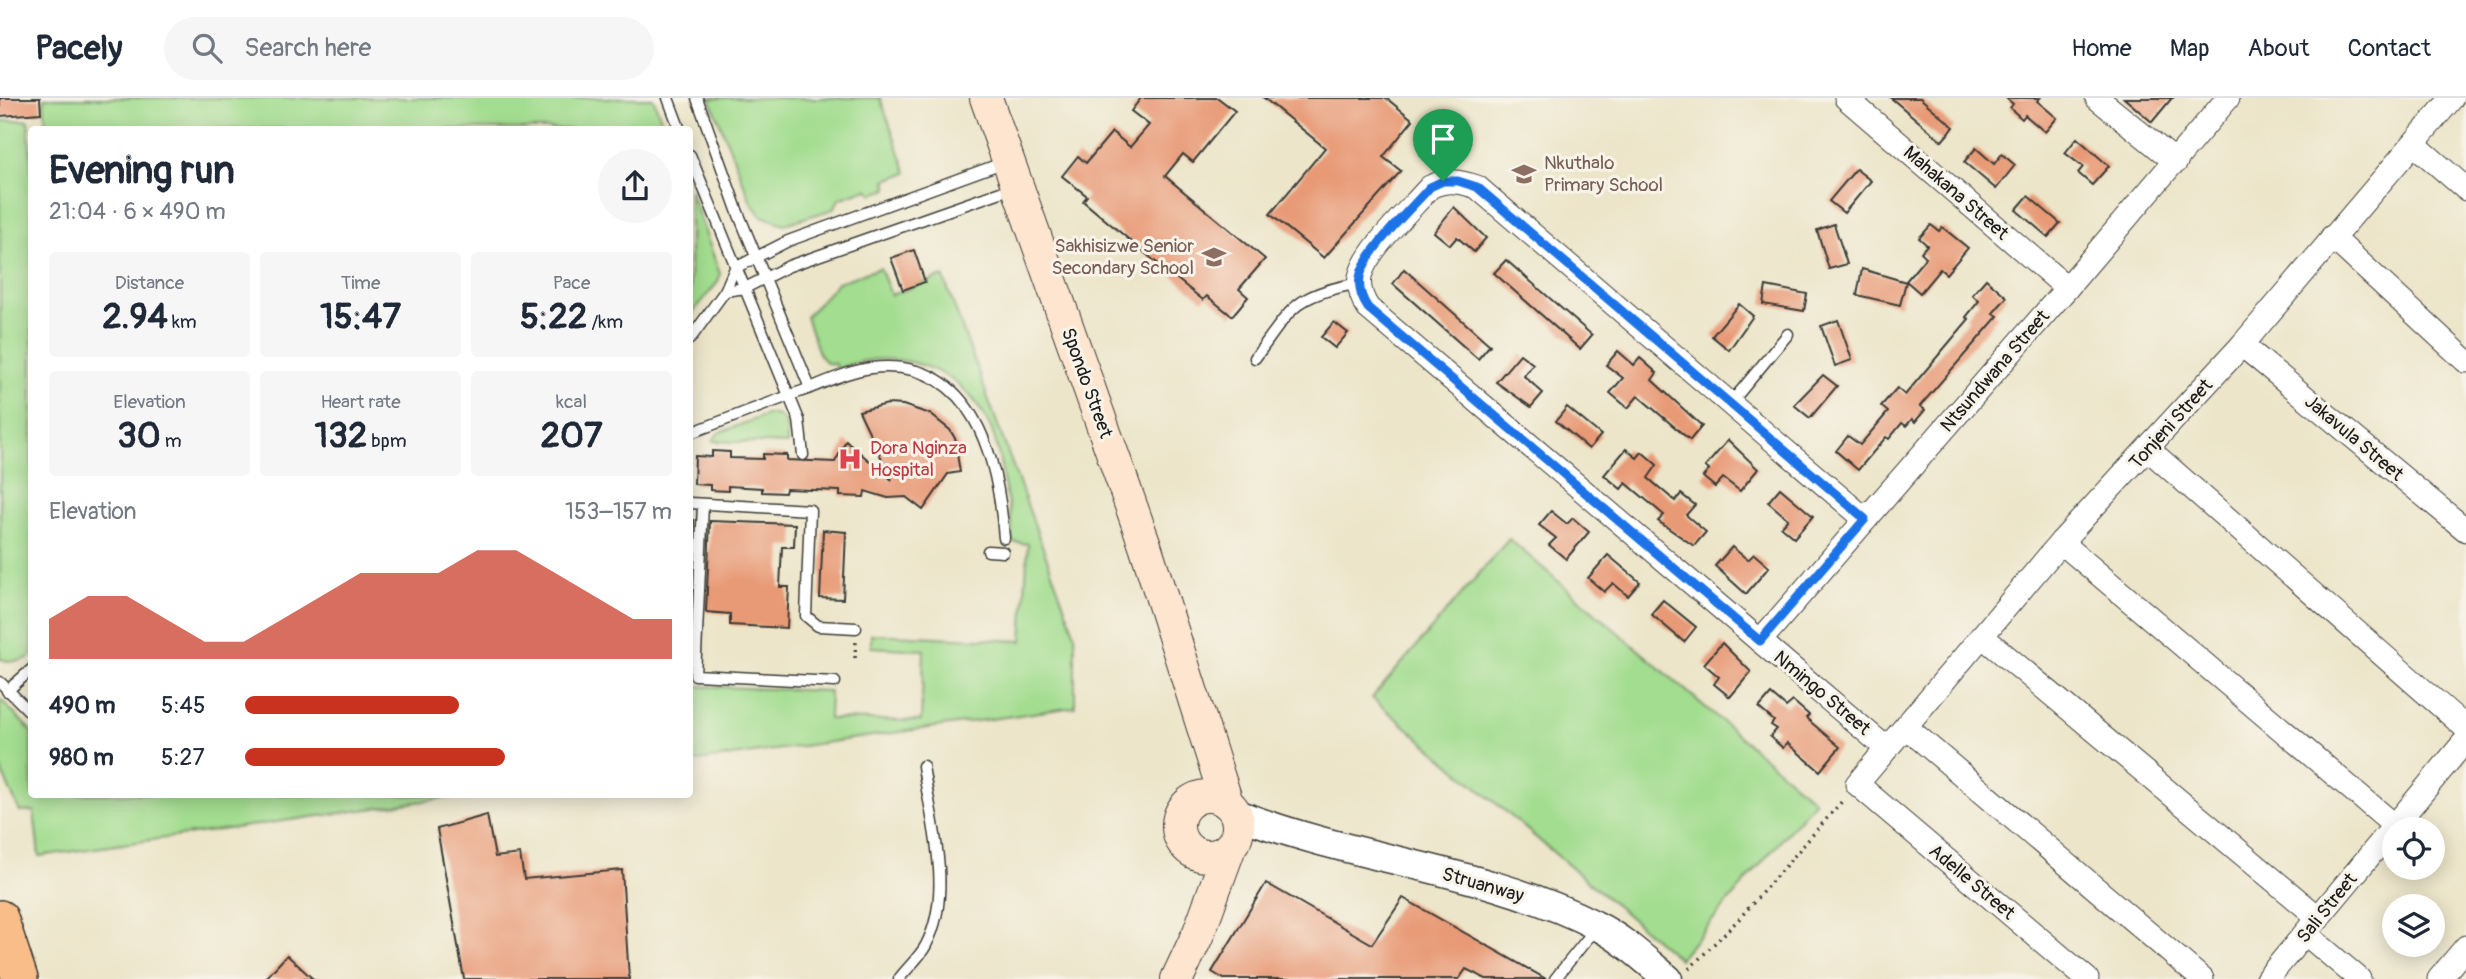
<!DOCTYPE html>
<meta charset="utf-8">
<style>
body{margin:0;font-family:Pangolin,sans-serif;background:#f6f6f7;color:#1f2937;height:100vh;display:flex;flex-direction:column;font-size:26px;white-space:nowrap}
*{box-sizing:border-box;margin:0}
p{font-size:23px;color:#747a83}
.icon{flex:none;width:38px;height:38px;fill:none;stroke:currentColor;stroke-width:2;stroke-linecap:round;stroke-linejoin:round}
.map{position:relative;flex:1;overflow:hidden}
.panel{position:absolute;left:28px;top:28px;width:665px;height:672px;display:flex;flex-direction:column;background:#fff;border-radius:7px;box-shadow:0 4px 18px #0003}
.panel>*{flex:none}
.tools{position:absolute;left:2382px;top:719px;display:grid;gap:14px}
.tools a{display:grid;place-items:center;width:63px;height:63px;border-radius:50%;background:#fff;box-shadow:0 4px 18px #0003;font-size:35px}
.pin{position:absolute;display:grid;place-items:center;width:60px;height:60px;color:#fff;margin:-72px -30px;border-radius:50% 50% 50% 0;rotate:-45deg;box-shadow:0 0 7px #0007}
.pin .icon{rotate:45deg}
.round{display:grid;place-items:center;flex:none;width:74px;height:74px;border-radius:37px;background:#f6f6f7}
.head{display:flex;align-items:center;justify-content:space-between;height:119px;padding:0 21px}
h1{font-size:38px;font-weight:700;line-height:52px}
.figures{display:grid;grid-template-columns:repeat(3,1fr);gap:10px;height:119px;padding:7px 21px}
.figures div{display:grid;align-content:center;border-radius:7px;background:#f6f6f7;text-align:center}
.figures b{font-size:35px;font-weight:700}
.figures small{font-size:19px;font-weight:400}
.figures p{font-size:19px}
.chart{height:196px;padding:14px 21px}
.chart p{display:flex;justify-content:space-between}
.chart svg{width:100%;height:126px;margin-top:7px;fill:#c8321e;opacity:.7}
ul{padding:0 21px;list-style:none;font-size:23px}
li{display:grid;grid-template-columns:112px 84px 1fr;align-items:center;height:52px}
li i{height:18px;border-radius:9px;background:#c8321e}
header{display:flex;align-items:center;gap:42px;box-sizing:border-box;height:98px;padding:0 35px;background:#fff;border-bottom:2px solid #e0e1e3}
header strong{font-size:33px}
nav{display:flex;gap:38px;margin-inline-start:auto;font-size:24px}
.search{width:490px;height:63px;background:#f6f6f7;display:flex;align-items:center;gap:18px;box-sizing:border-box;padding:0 24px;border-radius:38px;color:#747a83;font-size:26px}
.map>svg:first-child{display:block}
</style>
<header>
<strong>Pacely</strong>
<div class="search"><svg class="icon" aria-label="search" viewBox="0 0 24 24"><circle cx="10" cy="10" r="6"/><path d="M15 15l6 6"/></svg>Search here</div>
<nav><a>Home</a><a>Map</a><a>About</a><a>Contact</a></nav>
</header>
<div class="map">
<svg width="2466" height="881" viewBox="0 0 2466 881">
<rect width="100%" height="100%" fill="#f7f3e8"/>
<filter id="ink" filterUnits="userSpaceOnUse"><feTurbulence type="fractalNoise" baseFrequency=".0143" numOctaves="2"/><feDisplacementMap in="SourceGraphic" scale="14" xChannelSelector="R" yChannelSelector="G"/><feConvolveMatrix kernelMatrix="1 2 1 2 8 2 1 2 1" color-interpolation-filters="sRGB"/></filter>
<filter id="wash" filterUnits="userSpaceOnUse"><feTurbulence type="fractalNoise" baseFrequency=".00686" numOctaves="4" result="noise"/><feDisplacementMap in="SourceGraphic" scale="28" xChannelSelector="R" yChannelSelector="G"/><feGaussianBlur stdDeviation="1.57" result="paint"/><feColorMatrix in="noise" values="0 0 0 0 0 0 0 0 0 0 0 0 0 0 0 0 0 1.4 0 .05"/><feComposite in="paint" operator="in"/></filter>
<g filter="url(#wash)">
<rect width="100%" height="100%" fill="#ece5c9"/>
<g fill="#a3dd8f" stroke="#607c56" stroke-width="2">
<polygon points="44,0 653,0 665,31 46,31"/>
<polygon points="710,0 880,0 907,75 886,82 888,91 873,96 867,91 839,101 834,111 785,126 761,118 751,104"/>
<path d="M28,22L32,76V557C23,565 11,564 0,561V23Z"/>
<polygon points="690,92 720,176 718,184 690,218"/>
<path d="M880,170L891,197L943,178L1075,537V609L690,664V588L830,593L829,621L921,623L924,552L871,549V536L1022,543L1028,446L1012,444C1013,424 1008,406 1004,386C1000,365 998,343 988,324C959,267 894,248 836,271L835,266L827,265L820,258L806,219L838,184Z"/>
<path d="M769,316C788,317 787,331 787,346L713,343L718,335Z"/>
<polygon points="1509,441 1815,703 1679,861 1372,600"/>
<polygon points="0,601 31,633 32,696 168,696 226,701 270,696 466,697 39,758 34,713 20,714 0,670"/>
</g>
<g id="blocks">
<g fill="#e89a76">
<polygon points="0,0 40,0 41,15 0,18"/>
<polygon points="1141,0 1218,0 1235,13 1193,64 1183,56 1165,78 1265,161 1239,191 1248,199 1232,218 1207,198 1203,202 1151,160 1083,103 1087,98 1062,78 1078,58 1086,65 1112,34 1130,49 1149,27 1131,13"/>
<polygon points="1264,0 1386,0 1413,22 1383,59 1401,73 1324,160 1270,116 1325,50"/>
<polygon points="1891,0 1920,0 1954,29 1942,43"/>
<polygon points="2006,0 2040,0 2037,3 2057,20 2045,34 2025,17 2022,21 2010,10 2013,6"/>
<polygon points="2124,0 2172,0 2152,24"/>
<polygon points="2077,40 2109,68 2092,87 2078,75 2083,69 2065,55"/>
<polygon points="1976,50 1994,66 2002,56 2015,67 1996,91 1964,64"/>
<polygon points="1856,71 1871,83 1844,115 1829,103"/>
<polygon points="2028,98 2060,125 2048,139 2016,112"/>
<polygon points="1454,109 1486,140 1474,154 1457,139 1450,147 1434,134"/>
<polygon points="1834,126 1847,166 1829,171 1817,132"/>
<polygon points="1931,127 1939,133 1942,129 1968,150 1946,176 1940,171 1920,195 1906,183 1926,159 1921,154 1927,147 1919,140"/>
<polygon points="914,152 925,184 903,192 891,160"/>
<polygon points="1506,162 1592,237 1580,251 1494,175"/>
<polygon points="1404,171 1490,247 1478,261 1393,186"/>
<polygon points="1862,171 1906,184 1900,207 1857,197"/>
<polygon points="1986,181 2007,199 1993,215 1998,218 1920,308 1925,312 1915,324 1912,321 1906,328 1902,325 1889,341 1886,339 1858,372 1836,353 1848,338 1860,347 1888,314 1881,308 1897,290 1905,297 1969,221 1966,219 1979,203 1972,197"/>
<polygon points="1766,188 1807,196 1804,213 1763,206"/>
<polygon points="1739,206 1753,218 1729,252 1712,238"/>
<polygon points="1838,222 1852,262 1835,268 1821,228"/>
<polygon points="1334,224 1348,235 1335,250 1321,239"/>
<polygon points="1618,253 1634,267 1640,260 1657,275 1652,282 1702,328 1690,342 1638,298 1628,310 1610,295 1623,280 1606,267"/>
<polygon points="1520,256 1533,266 1524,278 1543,295 1531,309 1496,284"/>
<polygon points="1823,277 1837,288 1810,320 1794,307"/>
<polygon points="888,306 903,307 930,316 950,332 963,354 957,356 960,374 948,376 923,412 906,399 888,400 865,393 864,399 840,398 840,393 786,391 785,395 762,394 762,390 728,388 728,393 710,392 710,387 694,386 695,358 712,359 712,353 730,354 730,360 763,361 763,356 787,357 787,362 835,364 846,343 892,382 859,313"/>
<polygon points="1567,309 1601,337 1589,351 1556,323"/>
<polygon points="1728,342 1758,371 1740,393 1723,380 1715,389 1703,379 1709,372 1705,369"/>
<polygon points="1626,351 1637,360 1642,354 1657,367 1648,380 1675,403 1681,396 1695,407 1686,417 1706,434 1694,448 1658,423 1664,417 1626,385 1621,391 1604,377"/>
<polygon points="1780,390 1813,418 1794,440 1781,429 1788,421 1768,404"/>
<polygon points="1551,413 1567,426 1573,420 1589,434 1566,461 1549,447 1556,440 1539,427"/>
<polygon points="690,422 694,422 690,514"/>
<polygon points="710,423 795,426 794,449 782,449 780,489 789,489 787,530 730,527 730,516 706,514"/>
<polygon points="823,432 846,434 843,501 820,500"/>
<polygon points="1732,449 1748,462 1754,456 1769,469 1746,496 1715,468"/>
<polygon points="1608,457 1640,484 1628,498 1613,485 1604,494 1588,480"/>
<polygon points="1663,502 1696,529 1684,544 1651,516"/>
<polygon points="1722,545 1751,574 1730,599 1714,586 1719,579 1704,566"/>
<polygon points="1771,596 1786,609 1793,603 1809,617 1806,620 1840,649 1820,673 1787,645 1783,650 1770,639 1777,631 1771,627 1774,623 1759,610"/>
<polygon points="487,717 495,759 520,756 524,781 622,772 629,881 464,881 437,731"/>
<polygon points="1266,785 1372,846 1403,800 1546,881 1486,881 1466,871 1459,881 1224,881 1212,874"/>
<polygon points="287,857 313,881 265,881"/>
</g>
</g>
</g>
<g filter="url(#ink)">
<use href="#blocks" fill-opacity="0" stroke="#3b3a36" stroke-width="2"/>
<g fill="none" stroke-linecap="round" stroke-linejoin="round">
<g stroke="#3b3a36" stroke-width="13">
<g id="service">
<polyline points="668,0 680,32"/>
<polyline points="697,0 737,112 810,290"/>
<polyline points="690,57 799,322 803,357"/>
<polyline points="725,193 745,190 789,168 1015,89"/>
<polyline points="690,241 725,193 735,170 788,143 1005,64"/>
<path d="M1255,260C1293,209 1293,197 1360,185"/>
<polyline points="1730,306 1788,236"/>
<path d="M690,335C728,321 766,306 805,292C826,284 848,273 871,270C974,258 998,361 1004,440"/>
<polyline points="690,405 810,412 806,518 818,528 856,530"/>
<polyline points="703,407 695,577 835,584"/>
<polyline points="988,453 1003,454"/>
<polyline points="0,584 32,616"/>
<polyline points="7,593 32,571"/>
<path d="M899,881C907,870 920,859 926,847C954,794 931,724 923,668"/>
<polyline points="1555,881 1596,830"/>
</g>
</g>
<g stroke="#3b3a36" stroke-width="25">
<g id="minor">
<polyline points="1846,0 2067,190"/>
<polyline points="2097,0 2176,64"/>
<polyline points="2414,46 2466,91"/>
<polyline points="2332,139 2466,263"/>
<polyline points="2242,247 2466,432"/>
<polyline points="2148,351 2466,630"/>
<path d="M1865,421L1477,89C1459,83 1447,81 1430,89C1411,111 1365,153 1360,179C1358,191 1362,201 1368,210L1886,650"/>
<polyline points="2061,444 2395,728"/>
<polyline points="1982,538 2319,820"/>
<polyline points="1760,543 2067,190 2228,0"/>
<polyline points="1906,629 2202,881"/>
<polyline points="2306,836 2359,881"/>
<polyline points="2087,881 1857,686 2061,444 2242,247 2452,0"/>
<polyline points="2267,881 2466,642"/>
<polyline points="2439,881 2466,849"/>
</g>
</g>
<g stroke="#3b3a36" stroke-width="31">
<path id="tertiary" d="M1235,715C1350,761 1485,771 1595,827C1622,840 1645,862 1668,881"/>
</g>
<g stroke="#3b3a36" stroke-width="34">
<g id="secondary">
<polyline points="986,0 1145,447 1227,705"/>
<circle cx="1208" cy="728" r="30"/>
<polyline points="1177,881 1199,834 1230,749"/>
</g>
</g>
<g stroke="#3b3a36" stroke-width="38">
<polyline id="primary" points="0,820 20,881"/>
</g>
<g stroke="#3b3a36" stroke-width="3.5" stroke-dasharray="2 5" stroke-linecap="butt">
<polyline points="855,560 856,543"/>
<polyline points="1689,871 1739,821 1844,701"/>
</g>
<use href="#service" stroke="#fff" stroke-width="10"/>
<use href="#minor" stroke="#fff" stroke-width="23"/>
<use href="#tertiary" stroke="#fff" stroke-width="28"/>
<use href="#secondary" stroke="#fde5d0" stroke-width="32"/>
<use href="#primary" stroke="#f9bd89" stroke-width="35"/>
</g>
</g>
<g fill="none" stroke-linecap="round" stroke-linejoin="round" filter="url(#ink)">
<g stroke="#fff" stroke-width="14">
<path id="route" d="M1443,83H1458L1477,89L1865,421L1760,543L1368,210C1362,201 1358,191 1360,179C1365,153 1411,111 1430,89Z"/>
</g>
<use href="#route" stroke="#1a73e8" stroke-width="9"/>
</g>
<defs>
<g id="school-bare" transform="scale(1.89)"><path d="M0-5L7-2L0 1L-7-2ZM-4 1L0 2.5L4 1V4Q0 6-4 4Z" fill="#8d6e63" stroke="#f7f3e8" stroke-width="2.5" paint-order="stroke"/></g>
<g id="hospital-bare" transform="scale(1.89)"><path d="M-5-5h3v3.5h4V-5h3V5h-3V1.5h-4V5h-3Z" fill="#e0444e" stroke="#f7f3e8" stroke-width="2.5" paint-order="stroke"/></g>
</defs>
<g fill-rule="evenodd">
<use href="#school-bare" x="1524" y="76"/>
<use href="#school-bare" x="1214" y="159"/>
<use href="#hospital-bare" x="850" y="361"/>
</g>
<g text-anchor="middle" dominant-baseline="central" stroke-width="6" stroke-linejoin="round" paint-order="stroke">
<g font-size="19" fill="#785e54" stroke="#f7f3e8" text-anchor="start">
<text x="1544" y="65">Nkuthalo<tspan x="1544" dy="22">Primary School</tspan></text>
<text x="1194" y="148" text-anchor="end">Sakhisizwe Senior<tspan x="1194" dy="22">Secondary School</tspan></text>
</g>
<g font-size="19" fill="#1c1c1c" stroke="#f7f3e8">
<text transform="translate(1956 95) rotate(41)">Mahakana Street</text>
<text transform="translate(1995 273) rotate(-49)">Ntsundwana Street</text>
<text transform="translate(1087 285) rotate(70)">Spondo Street</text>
<text transform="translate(2171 326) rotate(-48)">Tonjeni Street</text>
<text transform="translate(2354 340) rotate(40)">Jakavula Street</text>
<text transform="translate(1822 595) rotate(40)">Nmingo Street</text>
<text transform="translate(1972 784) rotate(40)">Adelle Street</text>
<text transform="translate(1483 787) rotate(16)">Struanway</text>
<text transform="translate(2327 810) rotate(-51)">Sali Street</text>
</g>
<g font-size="19" fill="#be3a42" stroke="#f7f3e8" text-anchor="start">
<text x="870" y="350">Dora Nginza<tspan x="870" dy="22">Hospital</tspan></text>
</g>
</g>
</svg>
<div class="tools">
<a><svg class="icon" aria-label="locate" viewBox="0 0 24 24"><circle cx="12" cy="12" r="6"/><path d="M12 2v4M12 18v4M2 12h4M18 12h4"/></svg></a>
<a><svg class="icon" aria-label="layers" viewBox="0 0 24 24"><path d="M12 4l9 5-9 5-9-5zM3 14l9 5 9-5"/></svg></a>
</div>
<div class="pin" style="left:1443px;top:83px;background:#1e9e55"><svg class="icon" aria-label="arrive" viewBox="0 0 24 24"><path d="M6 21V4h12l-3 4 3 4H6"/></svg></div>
<section class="panel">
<div class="head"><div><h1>Evening run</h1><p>21:04 · 6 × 490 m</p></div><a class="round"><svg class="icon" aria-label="share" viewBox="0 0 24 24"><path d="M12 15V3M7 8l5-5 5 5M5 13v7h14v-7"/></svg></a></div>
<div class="figures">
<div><p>Distance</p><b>2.94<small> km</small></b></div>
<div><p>Time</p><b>15:47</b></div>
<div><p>Pace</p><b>5:22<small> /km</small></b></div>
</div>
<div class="figures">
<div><p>Elevation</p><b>30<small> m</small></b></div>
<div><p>Heart rate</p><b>132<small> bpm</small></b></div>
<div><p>kcal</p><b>207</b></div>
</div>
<div class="chart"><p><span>Elevation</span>153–157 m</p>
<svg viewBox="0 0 160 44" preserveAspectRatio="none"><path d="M0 44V30L10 22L20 22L30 30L40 38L50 38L60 30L70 22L80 14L90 14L100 14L110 6L120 6L130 14L140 22L150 30L160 30V44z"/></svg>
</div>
<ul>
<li><b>490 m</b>5:45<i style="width:50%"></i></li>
<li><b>980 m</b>5:27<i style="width:61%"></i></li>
</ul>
</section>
</div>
